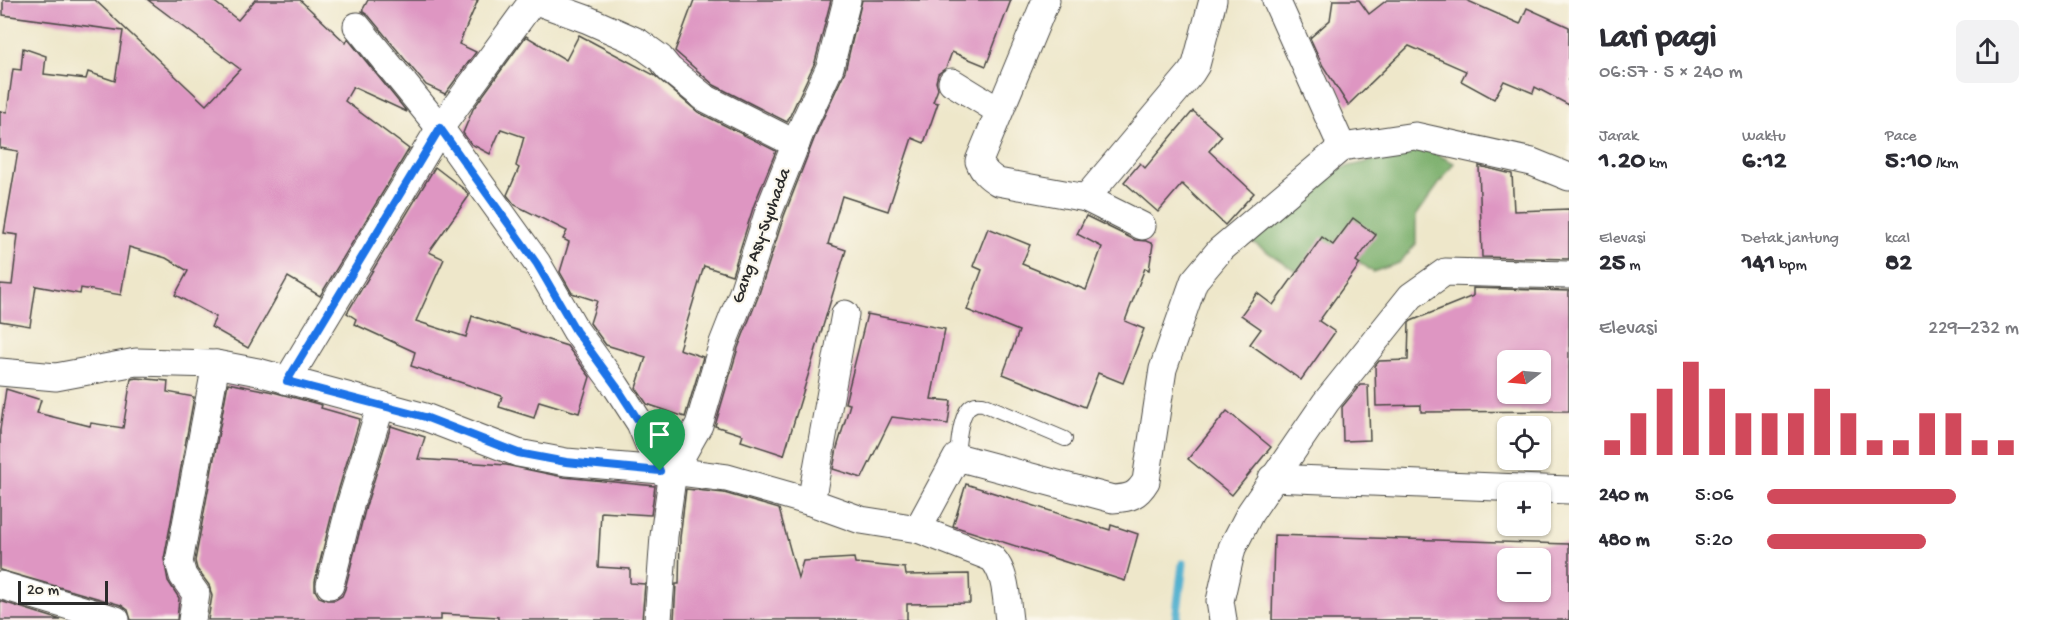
<!DOCTYPE html>
<html lang="id">
<meta charset="utf-8">
<style>
body{margin:0;font-family:"Gochi Hand",sans-serif;background:#f2f2f3;color:#2b2b33;height:100vh;display:flex;flex-direction:column;font-size:22px;white-space:nowrap}
*{box-sizing:border-box;margin:0}
p{font-size:20px;color:#7c7c81}
.icon{flex:none;width:33px;height:33px;fill:none;stroke:currentColor;stroke-width:2;stroke-linecap:round;stroke-linejoin:round}
.map{position:relative;flex:1;overflow:hidden}
.panel{display:flex;flex-direction:column;background:#fff;width:480px}
.panel>*{flex:none}
.needle{width:39px;rotate:254deg}
.tools{position:absolute;left:1497px;top:350px;display:grid;gap:12px}
.tools a{display:grid;place-items:center;width:54px;height:54px;border-radius:9px;background:#fff;box-shadow:0 2px 4px #0004;font-size:30px}
.scale{position:absolute;left:18px;bottom:15px;width:90px;box-sizing:border-box;padding-left:6px;border:3px solid #2b2b2b;border-top:0;font-size:16px;line-height:21px;white-space:nowrap;color:#2b2b2b;-webkit-text-stroke:4px #fbf7ec;paint-order:stroke}
.pin{position:absolute;display:grid;place-items:center;width:51px;height:51px;color:#fff;margin:-62px -26px;border-radius:50% 50% 50% 0;rotate:-45deg;box-shadow:0 0 6px #0007}
.pin .icon{rotate:45deg}
.round{display:grid;place-items:center;flex:none;width:63px;height:63px;border-radius:9px;background:#f2f2f3}
.headline{display:flex;align-items:center;justify-content:space-between;height:102px;padding:0 30px}
h1{font-size:33px;font-weight:800;line-height:45px}
.stats{display:grid;grid-template-columns:repeat(3,1fr);gap:9px;height:102px;padding:6px 30px}
.stats div{display:grid;align-content:center}
.stats b{font-size:26px;font-weight:800}
.stats small{font-size:16px;font-weight:400}
.stats p{font-size:16px}
.chart{height:168px;padding:12px 30px}
.chart p{display:flex;justify-content:space-between}
.chart svg{width:100%;height:108px;margin-top:6px;stroke:#d1495b;stroke-width:6}
ul{padding:0 30px;list-style:none;font-size:20px}
li{display:grid;grid-template-columns:96px 72px 1fr;align-items:center;height:45px}
li i{height:15px;border-radius:8px;background:#d1495b}
main{display:flex;flex:1;min-height:0}
.map>svg:first-child{display:block}
</style>
<main>
<div class="map">
<svg width="1569" height="620" viewBox="0 0 1569 620">
<rect width="100%" height="100%" fill="#fbf7ec"/>
<filter id="ink" filterUnits="userSpaceOnUse"><feTurbulence type="fractalNoise" baseFrequency=".0167" numOctaves="2"/><feDisplacementMap in="SourceGraphic" scale="12" xChannelSelector="R" yChannelSelector="G"/><feConvolveMatrix kernelMatrix="1 2 1 2 8 2 1 2 1" color-interpolation-filters="sRGB"/></filter>
<filter id="wash" filterUnits="userSpaceOnUse"><feTurbulence type="fractalNoise" baseFrequency=".008" numOctaves="4" result="noise"/><feDisplacementMap in="SourceGraphic" scale="24" xChannelSelector="R" yChannelSelector="G"/><feGaussianBlur stdDeviation="1.35" result="paint"/><feColorMatrix in="noise" values="0 0 0 0 0 0 0 0 0 0 0 0 0 0 0 0 0 1.4 0 .05"/><feComposite in="paint" operator="in"/></filter>
<g filter="url(#wash)">
<rect width="100%" height="100%" fill="#eee7ca"/>
<polygon fill="#79ae6a" stroke="#526c4a" stroke-width="1.5" points="1425,148 1454,163 1416,216 1416,244 1399,263 1373,272 1345,251 1308,279 1242,235 1338,169"/>
<g fill="none" stroke-linecap="round" stroke-linejoin="round">
<polyline stroke="#50afce" stroke-width="9" points="1176,620 1183,564"/>
</g>
<g id="blocks">
<g fill="#de96c2" fill-rule="evenodd">
<polygon points="3,0 95,0 206,105 240,69 148,0 212,0 238,20 255,0 300,0 346,43 348,39 407,112 353,87 345,101 409,149 320,296 288,277 248,348 211,327 216,317 175,295 188,271 166,258 129,247 121,295 81,288 80,294 36,286 30,326 0,321 0,284 12,285 18,235 4,233 18,151 0,148 0,111 7,112 13,69 21,70 23,48 46,56 44,74 86,79 88,72 115,81 123,31 3,15"/>
<polygon points="368,0 478,0 459,44 476,52 445,94 426,85 369,16 362,11"/>
<polygon points="694,0 831,0 815,62 787,122 714,85 675,51"/>
<polygon points="862,0 1011,0 986,66 952,52 946,68 938,74 936,82 938,89 933,102 938,103 924,143 912,138 888,211 842,196 828,244 846,250 784,455 741,441 743,435 715,426 738,348 758,297 784,216 818,129 845,71"/>
<polygon points="1333,0 1359,0 1369,14 1387,0 1466,0 1520,24 1527,8 1569,27 1569,105 1535,87 1533,93 1504,81 1494,99 1461,81 1466,71 1409,46 1348,105 1323,66 1310,38 1330,20"/>
<polygon points="579,35 654,75 698,112 776,151 754,205 732,275 704,266 679,349 703,357 685,417 647,404 636,388 646,357 606,345 590,323 597,301 572,293 560,272 569,242 563,239 567,231 515,205 507,195 519,168 516,166 524,137 501,129 490,154 471,144 463,133 473,109 526,36 566,60"/>
<polygon points="1193,111 1222,136 1209,151 1254,193 1225,225 1182,184 1158,212 1124,182 1140,163 1145,168"/>
<polygon points="1479,166 1512,174 1514,211 1569,209 1569,259 1482,257"/>
<polygon points="435,167 465,190 469,196 429,252 444,259 416,321 466,337 472,316 567,346 590,377 579,413 539,401 534,418 499,407 502,396 411,366 415,352 354,324 356,319 347,313"/>
<polygon points="1086,216 1135,240 1146,241 1153,244 1149,270 1145,268 1125,321 1144,329 1123,383 1098,373 1085,407 1003,374 1019,331 967,310 982,270 973,266 988,228 1030,245 1022,264 1086,290 1102,247 1077,234"/>
<polygon points="1353,218 1376,235 1356,261 1360,264 1319,321 1335,332 1301,380 1250,344 1261,329 1241,315 1257,293 1273,305 1322,237 1333,245"/>
<path d="M1473,288L1569,291V411L1421,412V405L1376,406L1375,366L1379,361L1408,360L1409,323L1411,321L1473,296ZM1508,360H1540V393H1508Z"/>
<polygon points="867,314 945,329 931,399 951,401 948,424 892,417 862,478 833,469 837,448 850,404 845,403"/>
<polygon points="137,378 168,381 167,392 194,397 164,559 168,581 179,598 177,620 131,620 128,610 121,605 0,570 0,430 6,389 41,400 37,413 90,426 91,423 123,428 131,379"/>
<polygon points="228,383 273,392 322,405 321,408 360,419 336,498 315,581 315,590 319,597 327,600 335,600 342,596 345,589 366,506 391,426 425,437 418,459 506,465 563,477 655,486 651,515 601,512 598,567 630,569 630,583 645,584 642,620 498,620 498,617 441,614 441,620 208,620 212,596 209,585 197,569 195,561"/>
<polygon points="1360,385 1368,385 1370,440 1343,441 1342,407"/>
<polygon points="1227,411 1271,447 1232,495 1188,459"/>
<polygon points="966,484 1110,530 1111,525 1138,534 1125,581 953,526"/>
<polygon points="686,489 724,493 779,509 798,578 803,561 854,558 855,563 905,568 906,575 969,574 970,603 907,604 907,620 674,620 676,584 679,584 680,538"/>
<path d="M1274,535L1569,544V620H1272ZM1508,558H1540V591H1508Z"/>
<polygon points="0,601 61,620 0,620"/>
</g>
</g>
</g>
<g filter="url(#ink)">
<use href="#blocks" fill-opacity="0" stroke="#484743" stroke-width="1.5"/>
<g fill="none" stroke-linecap="round" stroke-linejoin="round">
<g stroke="#484743" stroke-width="16">
<path id="lane" d="M957,457C958,445 960,410 973,405C976,403 980,404 983,404L1065,439"/>
</g>
<g stroke="#484743" stroke-width="29">
<g id="street">
<path d="M1046,0L979,161C983,171 988,176 998,182L1086,198L1191,73L1196,65L1213,0"/>
<polyline points="1276,0 1342,147"/>
<polyline points="357,26 440,128 537,263 576,331 616,386 640,423 660,471"/>
<polyline points="952,82 999,111"/>
<polyline points="1086,198 1142,226"/>
<path d="M0,372L56,377L136,362L216,364L258,372L425,417L518,453L566,462L673,471L727,478L811,502L861,520L918,529L957,457L1113,499C1130,498 1137,496 1146,481L1163,369L1194,281L1220,250L1342,147L1415,136L1532,162L1569,177"/>
<polyline points="287,381 440,128 529,6 534,2 542,3 586,19 638,42 660,58 669,69 705,98 796,144"/>
<polyline points="1272,478 1569,490"/>
<polyline points="811,502 845,314"/>
<path d="M918,529L992,558C1007,574 1006,599 1009,620"/>
<polyline points="0,585 116,620"/>
<polyline points="330,585 351,502 381,405"/>
<polyline points="192,620 196,594 183,576 179,562 216,364"/>
<polyline points="658,620 664,536 673,471 699,425 723,343 743,292 769,211 804,123 830,67 847,0"/>
<polyline points="1223,620 1220,601 1232,548 1250,513 1326,402 1411,296 1445,272 1569,275"/>
</g>
</g>
<use href="#lane" stroke="#fff" stroke-width="14"/>
<use href="#street" stroke="#fff" stroke-width="27"/>
</g>
</g>
<g fill="none" stroke-linecap="round" stroke-linejoin="round" filter="url(#ink)">
<g stroke="#fff" stroke-width="12">
<polygon id="route" points="440,128 537,264 576,331 616,386 640,423 660,471 566,462 518,453 425,417 287,381"/>
</g>
<use href="#route" stroke="#1a73e8" stroke-width="8"/>
</g>
<g text-anchor="middle" dominant-baseline="central" stroke-width="4.5" stroke-linejoin="round" paint-order="stroke">
<g font-size="18" fill="#2b2b2b" stroke="#fbf7ec">
<text transform="translate(762 236) rotate(-70)">Gang Asy-Syuhada</text>
</g>
</g>
</svg>
<div class="tools">
<a><svg class="needle" viewBox="-14 -14 28 28"><path d="M0-13l5 13h-10z" fill="#e53935"/><path d="M0 13l5-13h-10z" fill="#7c7c81"/></svg></a>
<a><svg class="icon" aria-label="locate" viewBox="0 0 24 24"><circle cx="12" cy="12" r="6"/><path d="M12 2v4M12 18v4M2 12h4M18 12h4"/></svg></a>
<a>+</a>
<a>−</a>
</div>
<div class="scale">20 m</div>
<div class="pin" style="left:660px;top:471px;background:#1e9e55"><svg class="icon" aria-label="arrive" viewBox="0 0 24 24"><path d="M6 21V4h12l-3 4 3 4H6"/></svg></div>
</div>
<section class="panel">
<div class="headline"><div><h1>Lari pagi</h1><p>06:57 · 5 × 240 m</p></div><a class="round"><svg class="icon" aria-label="share" viewBox="0 0 24 24"><path d="M12 15V3M7 8l5-5 5 5M5 13v7h14v-7"/></svg></a></div>
<div class="stats">
<div><p>Jarak</p><b>1.20<small> km</small></b></div>
<div><p>Waktu</p><b>6:12</b></div>
<div><p>Pace</p><b>5:10<small> /km</small></b></div>
</div>
<div class="stats">
<div><p>Elevasi</p><b>25<small> m</small></b></div>
<div><p>Detak jantung</p><b>141<small> bpm</small></b></div>
<div><p>kcal</p><b>82</b></div>
</div>
<div class="chart"><p><span>Elevasi</span>229–232 m</p>
<svg viewBox="0 0 160 44" preserveAspectRatio="none"><path d="M5 44V38M15 44V27M25 44V17M35 44V6M45 44V17M55 44V27M65 44V27M75 44V27M85 44V17M95 44V27M105 44V38M115 44V38M125 44V27M135 44V27M145 44V38M155 44V38"/></svg>
</div>
<ul>
<li><b>240 m</b>5:06<i style="width:75%"></i></li>
<li><b>480 m</b>5:20<i style="width:63%"></i></li>
</ul>
</section>
</main>
